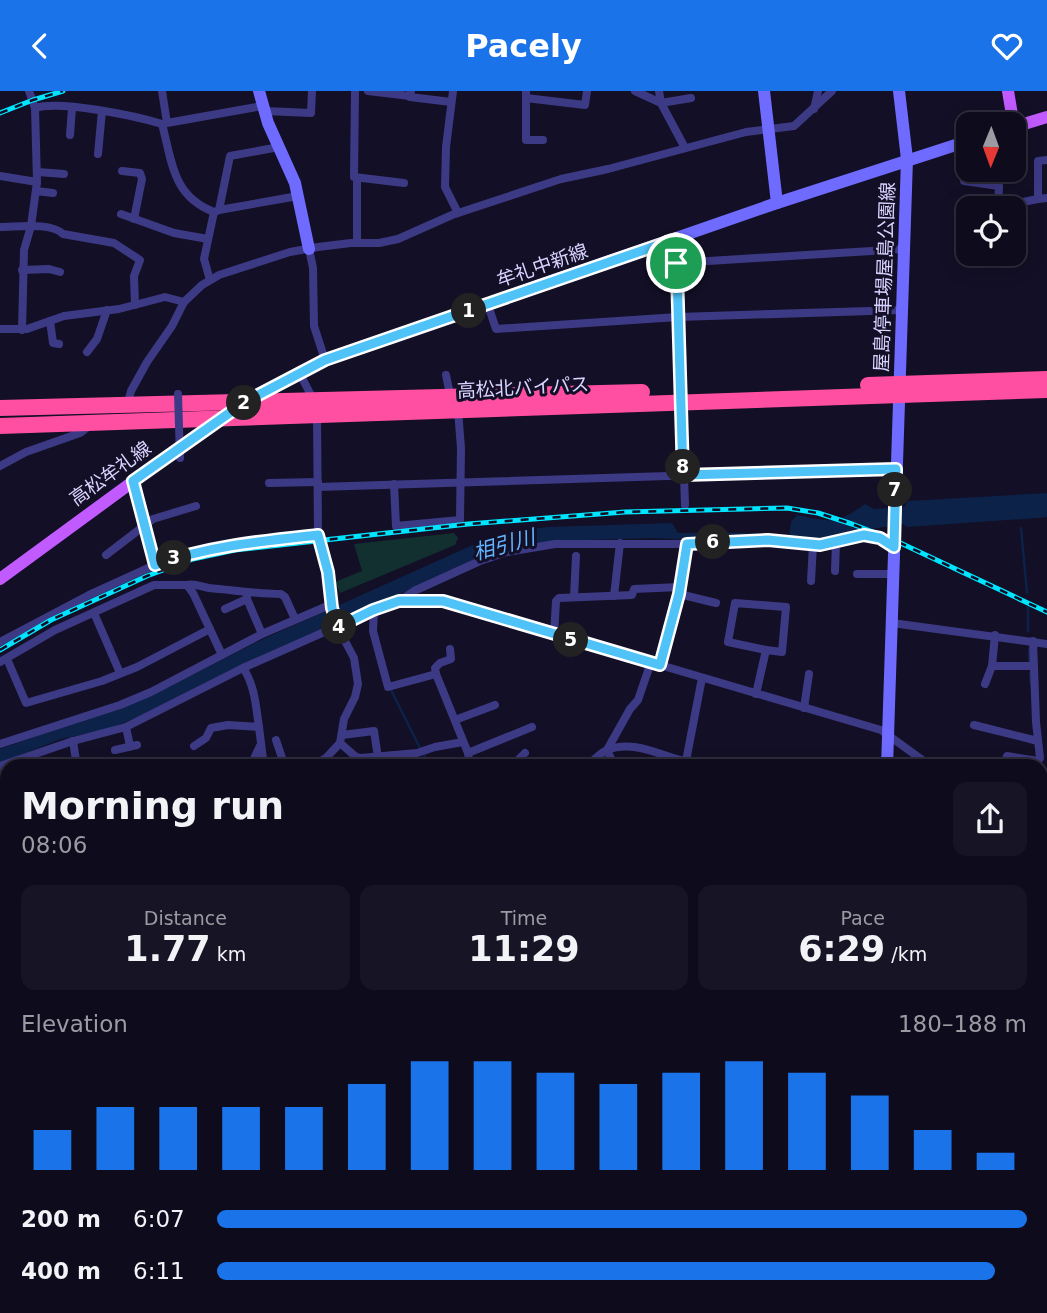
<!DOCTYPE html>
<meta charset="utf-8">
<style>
body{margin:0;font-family:"DejaVu Sans","Noto Sans JP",sans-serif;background:#171425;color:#f1f3f6;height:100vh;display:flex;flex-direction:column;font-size:26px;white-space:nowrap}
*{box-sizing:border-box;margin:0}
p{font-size:23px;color:#9b9ba3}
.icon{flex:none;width:38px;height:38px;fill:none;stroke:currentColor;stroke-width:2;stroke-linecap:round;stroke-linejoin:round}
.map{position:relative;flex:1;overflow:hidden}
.sheet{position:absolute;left:0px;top:668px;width:1048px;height:555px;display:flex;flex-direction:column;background:#0e0b1c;border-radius:21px 21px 0 0;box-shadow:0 4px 18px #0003,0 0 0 2px #2e2b3b}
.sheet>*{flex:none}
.needle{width:46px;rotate:181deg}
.buttons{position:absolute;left:956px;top:21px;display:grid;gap:14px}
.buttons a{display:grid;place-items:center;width:70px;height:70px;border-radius:14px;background:#0e0b1c;box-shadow:0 4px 18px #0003,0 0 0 2px #2e2b3b;font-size:35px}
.pin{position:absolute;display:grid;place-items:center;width:60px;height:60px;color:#fff;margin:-30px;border:4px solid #fff;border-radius:50%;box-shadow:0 2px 7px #0007}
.km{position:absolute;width:35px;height:35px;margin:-18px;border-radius:50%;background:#222;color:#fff;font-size:19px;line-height:35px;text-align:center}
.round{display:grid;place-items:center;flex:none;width:74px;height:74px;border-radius:14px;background:#171425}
.summary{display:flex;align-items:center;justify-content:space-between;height:119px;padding:0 21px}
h1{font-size:38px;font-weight:700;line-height:52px}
.stats{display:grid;grid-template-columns:repeat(3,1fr);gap:10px;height:119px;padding:7px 21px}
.stats div{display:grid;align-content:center;border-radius:14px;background:#171425;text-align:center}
.stats b{font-size:35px;font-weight:700}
.stats small{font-size:19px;font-weight:400}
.stats p{font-size:19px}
.chart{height:196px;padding:14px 21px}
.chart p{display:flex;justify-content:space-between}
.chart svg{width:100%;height:126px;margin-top:7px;stroke:#1a73e8;stroke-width:6}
ul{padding:0 21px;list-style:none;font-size:23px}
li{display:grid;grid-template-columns:112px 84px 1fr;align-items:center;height:52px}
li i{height:18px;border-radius:9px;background:#1a73e8}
header{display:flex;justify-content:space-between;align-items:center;height:91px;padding:0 21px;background:#1a73e8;color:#fff;font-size:32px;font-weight:700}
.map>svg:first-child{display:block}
</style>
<header><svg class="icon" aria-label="back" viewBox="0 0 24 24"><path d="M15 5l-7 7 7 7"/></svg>Pacely<svg class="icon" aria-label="heart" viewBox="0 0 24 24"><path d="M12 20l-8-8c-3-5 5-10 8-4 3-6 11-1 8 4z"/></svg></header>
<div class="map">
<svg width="1047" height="1222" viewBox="0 0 1047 1222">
<rect width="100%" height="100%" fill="#130f26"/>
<g fill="#12302f">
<polygon points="454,442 458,447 455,454 340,502 335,491 362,480 354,453"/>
<polygon points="1041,963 1047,963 1047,1222 166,1222 163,1216 1041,1216"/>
</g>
<path fill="#0c2248" d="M1047,402V426L1037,427L907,436L903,433L852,441L851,444L826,451L728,446L688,449L655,447L555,450L477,468L304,547L150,622L107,638L61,648L0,672V658L153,604L259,550L486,448L519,440L547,436L672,432L678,442L721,441L789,444L791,431L797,424C831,431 836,434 865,413L874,418L904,416L908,410Z"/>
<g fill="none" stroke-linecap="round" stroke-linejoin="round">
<g stroke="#0c2248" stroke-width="2.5">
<polyline points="1021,437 1027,502"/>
<polyline points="1028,516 1028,540"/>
<polyline points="1029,558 1029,571"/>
<polyline points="1030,582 1031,594"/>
<polyline points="391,599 421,659"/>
<polyline points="424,664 430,676"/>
<polyline points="1036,676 1036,675"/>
</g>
<g stroke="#3d3a85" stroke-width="8">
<polyline points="29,0 35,17"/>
<polyline points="162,0 167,32 262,15"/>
<polyline points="355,0 354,86 404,92"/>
<polyline points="368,0 410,5"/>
<polyline points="411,0 410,6 451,11"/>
<polyline points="453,0 446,56 445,96 458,122"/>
<polyline points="526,0 526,49 543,49"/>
<polyline points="635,0 661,12 691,7"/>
<polyline points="659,0 661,12 685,57"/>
<polyline points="526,7 585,14 587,0"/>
<polyline points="814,18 818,0"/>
<polyline points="264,20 311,22 312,0"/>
<polyline points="70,44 72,17"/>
<polyline points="959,53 964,90 999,95 998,116 1038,108"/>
<polyline points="279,56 230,65 219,119 298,105"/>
<polyline points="98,63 102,20"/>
<polyline points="1047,69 1038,70 1038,108 1047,107"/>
<polyline points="122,80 140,82 142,88 134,128"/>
<polyline points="38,81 64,83"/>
<polyline points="0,85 37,91"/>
<polyline points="357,87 357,152"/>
<polyline points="36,100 53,102"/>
<polyline points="121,123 174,142 208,148"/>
<path d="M0,136C17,136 51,131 63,143L114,152L140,169L134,185L135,214"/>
<polyline points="676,148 685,414"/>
<polyline points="309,158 313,177 314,235 325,269"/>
<polyline points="676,172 904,158"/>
<polyline points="22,179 49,178 60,181"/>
<polyline points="210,189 204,168 214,121 217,120"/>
<polyline points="488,214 496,238 678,226 902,219"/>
<polyline points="50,230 53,252 59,253"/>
<polyline points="0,238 27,238 64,225 119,218 165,206 184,211"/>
<path d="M22,239L24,159L31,135L37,91L35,17C60,9 136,25 162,33C172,70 172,105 214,121"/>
<polyline points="87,261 97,248 107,219"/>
<polyline points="300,283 313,308"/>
<polyline points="446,284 451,308"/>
<polyline points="127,315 131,300 147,271 172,235 184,211 202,194 219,184 290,161 318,156 351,152 379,152 398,148 452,124 561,88 608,78 746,41 794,35 832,0"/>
<polyline points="0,375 26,361 80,342 89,335"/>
<polyline points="269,392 318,391"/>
<polyline points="394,393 396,435 460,429 461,357 458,319"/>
<polyline points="318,396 896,378"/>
<polyline points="106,464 153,428 196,415"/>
<path d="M155,474C208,455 262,450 318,444"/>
<polyline points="835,480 836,451"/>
<polyline points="857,483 893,483"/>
<polyline points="811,490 813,454"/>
<path d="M187,494C195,492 201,496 209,497C233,499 257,503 281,503L285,506L295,528"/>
<polyline points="247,502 247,508 262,543"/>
<polyline points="679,503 716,512"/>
<polyline points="614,505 620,452"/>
<polyline points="574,506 576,465"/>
<polyline points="399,510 414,500 480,470 507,461 555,453 693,453 768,449 820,454 864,444 880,447 894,456"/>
<polyline points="225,518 247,508"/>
<polyline points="374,519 373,540 388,596 436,583 468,662 470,676"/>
<polyline points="94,522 120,582"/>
<polyline points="892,532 1047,553"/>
<polyline points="554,544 556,510 559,507 632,504 634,498 680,496"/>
<polyline points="0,551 89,504 155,474 133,390"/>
<polyline points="7,568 26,612 102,590 137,576 210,538"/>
<polyline points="0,571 55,539 154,494 187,494 193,502 222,564"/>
<polyline points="660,574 679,503 687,453"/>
<polyline points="992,575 1034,575"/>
<polyline points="436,583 435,577 440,572 451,568 450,558"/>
<polyline points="985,593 992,575 995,544"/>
<polyline points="756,603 766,559 782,561 786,516 735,512 728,551 766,559"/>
<polyline points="804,617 809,583"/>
<polyline points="455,629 495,614"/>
<polyline points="974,634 1038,650"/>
<polyline points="126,636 130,655"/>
<polyline points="259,636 264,676"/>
<polyline points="342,644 374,640 377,660"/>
<polyline points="276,649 285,676"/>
<polyline points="73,650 77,676"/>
<polyline points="340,652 356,666 361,667 417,662 435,656 463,651"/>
<polyline points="0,653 120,614 151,601 262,543 332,513"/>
<path d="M194,655L206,647L211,637L228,634L259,636C256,617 255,594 243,577"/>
<polyline points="115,659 137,654"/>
<polyline points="468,662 532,636"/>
<polyline points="686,670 702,587"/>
<polyline points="0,675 73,650 126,636 243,577 374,519 399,510 443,511 463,516 881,639 932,676"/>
<polyline points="250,676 260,655"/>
<polyline points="310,676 326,667 340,652 344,628 355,606 358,593 354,567 336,533 328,481 318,444 317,323"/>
<polyline points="349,676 356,666"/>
<polyline points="511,676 525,662"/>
<path d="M585,676C592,671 600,662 607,659C635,648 662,666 688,671C701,673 713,673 726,676"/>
<polyline points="615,676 607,659 630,618 638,609 651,571"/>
<polyline points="1003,676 1007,665 1038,670 1040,667 1036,631 1033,550"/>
<polyline points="1041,730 1047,733"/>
<polyline points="1041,784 1047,785"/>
<polyline points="0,831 7,841"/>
<polyline points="1041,858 1047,859"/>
<polyline points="0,1002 7,1002"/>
<polyline points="0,1115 7,1110"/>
<polyline points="0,1175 7,1171"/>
<polyline points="0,1210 13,1222"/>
<polyline points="24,1222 30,1216"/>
</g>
<g stroke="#6f6bff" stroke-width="12">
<polyline points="259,0 268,32 295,92 309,158"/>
<polyline points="764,0 777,112"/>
<polyline points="246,311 325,269 777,112 968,50"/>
<polyline points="887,676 907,68 899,0"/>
<polyline points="338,1222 339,1216"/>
</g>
<g stroke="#c25bff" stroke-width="12">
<polyline points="1008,0 1014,36 1047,26"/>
<polyline points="0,488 191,348 222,327"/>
</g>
<g stroke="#ff4fa3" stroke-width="16">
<polyline points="868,294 1047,288"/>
<polyline points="0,317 642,301"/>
<polyline points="0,335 1047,299"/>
</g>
<g stroke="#00e5ff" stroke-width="5">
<g id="rail">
<polyline points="0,22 33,9 63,0"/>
<polyline points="0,559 51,529 147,485 193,468 235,459 468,433 625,421 787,417 818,422 852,433 894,449 1047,521"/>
</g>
</g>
<use href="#rail" stroke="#130f26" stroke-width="2.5" stroke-dasharray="8" stroke-linecap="butt"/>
<polyline stroke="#3d3a85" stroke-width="8" points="178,303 180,367"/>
</g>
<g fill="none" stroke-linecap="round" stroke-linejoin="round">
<g stroke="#fff" stroke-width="14">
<path id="route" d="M676,148L683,384L896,378L894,456L880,447L864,444L820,454L768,449L687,453L679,503L660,574L443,510H399L373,519L338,536L332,517L328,481L318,444C262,450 208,455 155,474L133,390L245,311L325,269Z"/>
</g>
<use href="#route" stroke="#4fc3f7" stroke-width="9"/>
</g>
<g text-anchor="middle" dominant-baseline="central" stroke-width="6" stroke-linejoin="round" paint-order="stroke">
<g font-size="19" fill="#d9d4ff" stroke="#130f26">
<text transform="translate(542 174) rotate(-19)">牟礼中新線</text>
<text transform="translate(884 186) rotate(-88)">屋島停車場屋島公園線</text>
<text transform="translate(523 296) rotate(-3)">高松北バイパス</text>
<text transform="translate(110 382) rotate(-36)">高松牟礼線</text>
</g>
<g font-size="21" font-style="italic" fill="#62b6ff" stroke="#130f26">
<text transform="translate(504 454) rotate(-15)">相引川</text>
</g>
</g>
</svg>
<div class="buttons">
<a><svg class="needle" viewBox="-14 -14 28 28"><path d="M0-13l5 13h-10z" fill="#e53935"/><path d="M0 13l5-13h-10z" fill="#9b9ba3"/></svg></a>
<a><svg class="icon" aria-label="locate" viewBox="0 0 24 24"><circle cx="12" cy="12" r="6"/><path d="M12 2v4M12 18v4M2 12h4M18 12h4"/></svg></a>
</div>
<div class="pin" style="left:676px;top:172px;background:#1e9e55"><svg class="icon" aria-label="arrive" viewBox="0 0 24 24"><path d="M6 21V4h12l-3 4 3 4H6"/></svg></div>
<b class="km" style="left:469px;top:220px">1</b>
<b class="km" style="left:244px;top:312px">2</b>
<b class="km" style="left:174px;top:467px">3</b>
<b class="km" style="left:339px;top:536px">4</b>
<b class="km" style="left:571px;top:549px">5</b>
<b class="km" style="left:713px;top:451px">6</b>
<b class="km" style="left:895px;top:399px">7</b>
<b class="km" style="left:683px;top:376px">8</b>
<section class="sheet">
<div class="summary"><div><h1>Morning run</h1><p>08:06</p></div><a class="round"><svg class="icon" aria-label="share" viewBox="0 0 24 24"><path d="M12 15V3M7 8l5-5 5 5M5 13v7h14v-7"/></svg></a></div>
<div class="stats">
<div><p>Distance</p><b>1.77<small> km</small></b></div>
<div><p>Time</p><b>11:29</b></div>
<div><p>Pace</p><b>6:29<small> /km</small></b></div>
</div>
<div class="chart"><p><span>Elevation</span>180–188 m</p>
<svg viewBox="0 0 160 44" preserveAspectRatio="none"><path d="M5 44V30M15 44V22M25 44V22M35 44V22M45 44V22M55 44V14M65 44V6M75 44V6M85 44V10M95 44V14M105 44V10M115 44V6M125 44V10M135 44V18M145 44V30M155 44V38"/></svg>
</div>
<ul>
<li><b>200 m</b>6:07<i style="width:100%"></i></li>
<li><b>400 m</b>6:11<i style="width:96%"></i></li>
</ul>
</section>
</div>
